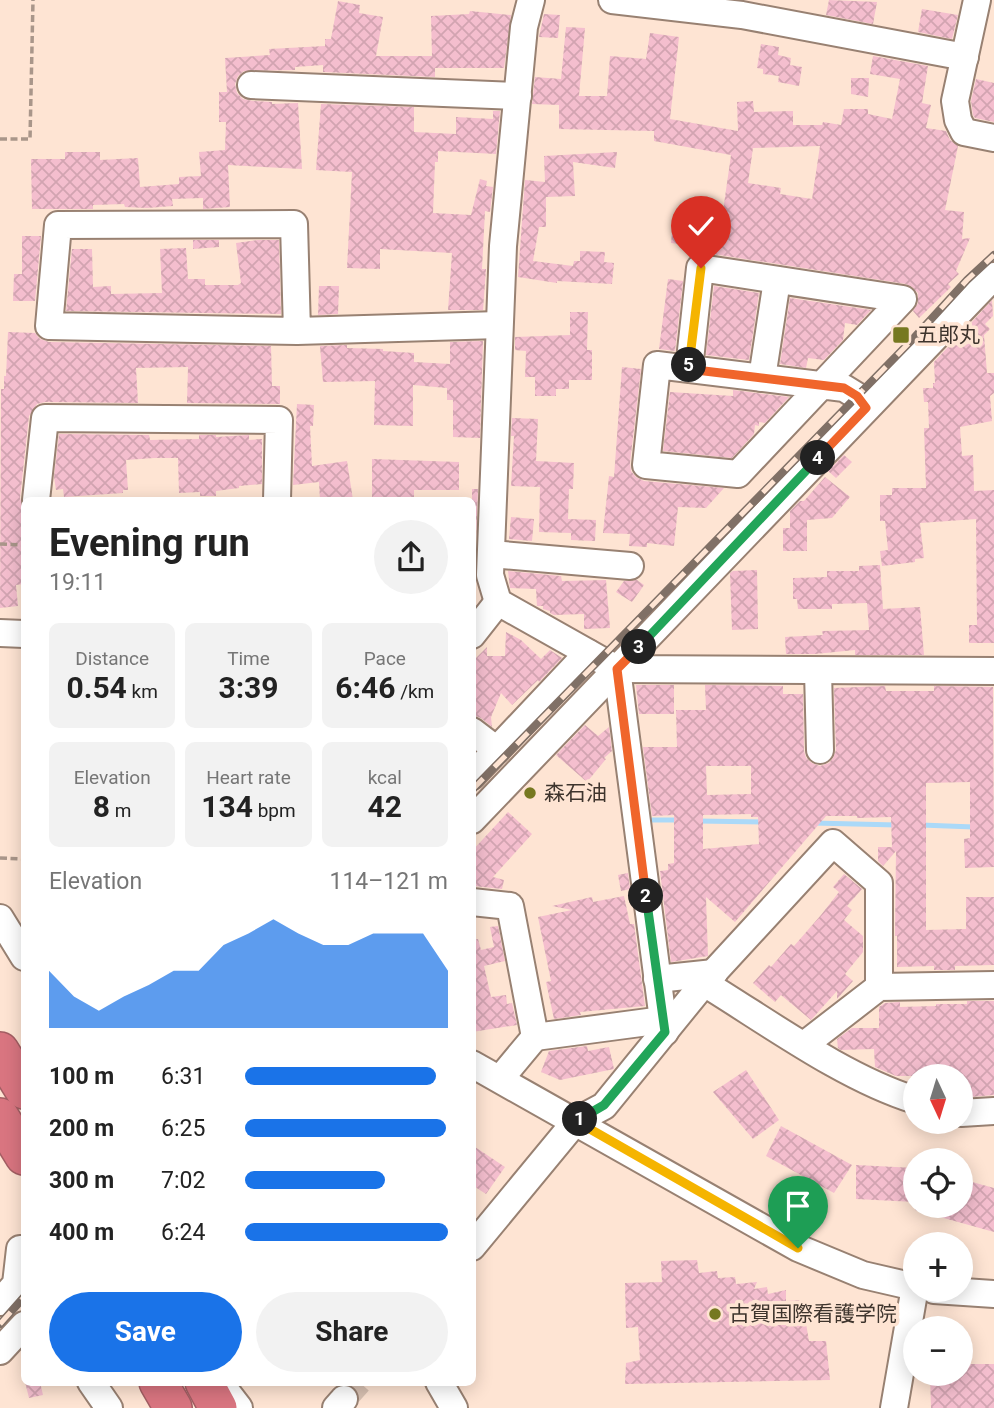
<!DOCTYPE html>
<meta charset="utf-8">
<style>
body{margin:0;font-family:Roboto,"Noto Sans JP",sans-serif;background:#f2f2f2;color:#222;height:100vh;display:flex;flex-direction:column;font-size:26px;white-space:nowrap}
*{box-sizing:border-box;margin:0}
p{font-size:23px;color:#767676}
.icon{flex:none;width:38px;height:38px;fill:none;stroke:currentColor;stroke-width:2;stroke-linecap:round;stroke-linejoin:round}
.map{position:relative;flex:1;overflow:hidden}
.drawer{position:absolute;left:21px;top:497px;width:455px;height:889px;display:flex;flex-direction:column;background:#fff;border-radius:10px;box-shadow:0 4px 18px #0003}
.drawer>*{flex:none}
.needle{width:46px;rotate:176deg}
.controls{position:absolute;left:903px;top:1064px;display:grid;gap:14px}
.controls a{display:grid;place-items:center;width:70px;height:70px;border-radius:50%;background:#fff;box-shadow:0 4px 18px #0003;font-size:35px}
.pin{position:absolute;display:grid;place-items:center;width:60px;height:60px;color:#fff;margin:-72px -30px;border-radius:50% 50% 50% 0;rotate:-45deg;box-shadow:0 0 7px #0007}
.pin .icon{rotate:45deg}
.km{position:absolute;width:35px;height:35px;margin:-18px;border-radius:50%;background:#222;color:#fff;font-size:19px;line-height:35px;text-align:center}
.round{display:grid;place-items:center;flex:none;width:74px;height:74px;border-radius:37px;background:#f2f2f2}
.overview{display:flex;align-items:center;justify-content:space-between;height:119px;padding:0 28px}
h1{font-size:38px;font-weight:700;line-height:52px}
.metrics{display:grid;grid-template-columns:repeat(3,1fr);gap:10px;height:119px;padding:7px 28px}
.metrics div{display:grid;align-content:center;border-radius:10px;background:#f2f2f2;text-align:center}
.metrics b{font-size:30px;font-weight:700}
.metrics small{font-size:19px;font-weight:400}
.metrics p{font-size:19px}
.chart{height:196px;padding:14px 28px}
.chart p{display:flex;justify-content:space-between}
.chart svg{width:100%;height:126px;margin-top:7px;fill:#1a73e8;opacity:.7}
.cta{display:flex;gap:14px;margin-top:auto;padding:14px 28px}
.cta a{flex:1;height:80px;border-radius:42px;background:#1a73e8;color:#fff;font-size:28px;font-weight:700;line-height:80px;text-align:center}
.cta a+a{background:#f2f2f2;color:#222}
ul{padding:0 28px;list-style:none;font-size:23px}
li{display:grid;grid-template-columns:112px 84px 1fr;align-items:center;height:52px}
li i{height:18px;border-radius:9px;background:#1a73e8}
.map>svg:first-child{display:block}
</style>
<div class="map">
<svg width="994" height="1408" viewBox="0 0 994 1408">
<defs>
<pattern id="building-cross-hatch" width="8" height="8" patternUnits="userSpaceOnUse" patternTransform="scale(1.75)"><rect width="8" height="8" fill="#f4bece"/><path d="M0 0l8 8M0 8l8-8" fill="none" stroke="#d2a4b1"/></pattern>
</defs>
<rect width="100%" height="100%" fill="#fee4d3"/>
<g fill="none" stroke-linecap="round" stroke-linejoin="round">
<g stroke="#abd9f8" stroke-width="5">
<polyline points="652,820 680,820"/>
<polyline points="697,821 764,822"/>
<polyline points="813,823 897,825"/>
<polyline points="921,825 974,827"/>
</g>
</g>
<g fill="url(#building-cross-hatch)" fill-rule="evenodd">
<polygon points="829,0 877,2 873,24 826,15"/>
<polygon points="338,1 360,5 359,13 383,17 376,56 432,56 431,16 469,14 470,11 511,15 504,68 435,68 435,77 323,72 323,65 295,67 295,70 244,71 238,76 235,84 237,93 243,99 253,101 272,102 272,104 298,103 302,169 228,165 230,207 203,209 203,198 172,199 173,206 147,208 125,207 124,204 93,205 93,209 32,209 31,159 65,159 65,152 100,152 100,160 138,158 140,187 179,184 179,177 201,176 199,152 225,150 226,122 219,122 219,92 227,92 225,58 270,55 269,49 325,46 325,39 331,39"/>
<polygon points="922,9 958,15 952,39 918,32"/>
<polygon points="544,14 560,15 558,38 539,37"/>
<path d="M566,27L585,28L579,96H607L610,56L646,59L650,33L679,37L670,119L738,131L737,102L753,101L754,112L793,111V125H822L823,122L841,125L844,109H868V114L892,119L900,79L870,74L873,56L928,66L922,103L931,105L926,128L946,131L950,140L958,146L945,210L964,212L962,239L970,238L956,271L959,274L948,284L951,287L919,318L913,311L918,303V293L912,287L906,284L713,254L718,225H721L731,155L654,141V131L559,129V105L532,104L535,77L561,79ZM820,146L812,199L780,194L781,188L748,183L753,148Z"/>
<polygon points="761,44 779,47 778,55 791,58 790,65 802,67 799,86 778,82 779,76 763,74 763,69 757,68"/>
<polygon points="851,78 869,78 868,97 851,94"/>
<polygon points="976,79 994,83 994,122 975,118 973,115 971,101"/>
<polygon points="321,104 414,107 414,132 456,134 456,117 493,119 493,111 500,111 496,154 438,151 438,162 435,162 433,213 471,215 480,179 487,181 486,186 493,187 490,212 485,211 482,269 486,269 483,310 448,310 452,253 380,249 380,269 347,268 352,172 316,170"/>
<polygon points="617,152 615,168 573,162 575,196 546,197 546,227 539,227 533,261 573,266 574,261 580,261 580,251 605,252 604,262 614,263 612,284 557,281 557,283 518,277 525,180 545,182 544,156"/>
<polygon points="673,222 689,224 687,245 671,243"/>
<polygon points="22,236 41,236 35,301 13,301 14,274 22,274"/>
<polygon points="193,240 219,240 219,247 193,249"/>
<polygon points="257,240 279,240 281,314 66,311 72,249 92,249 93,287 111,286 111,294 162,293 160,249 186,248 188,279 205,279 205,285 238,285 241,283 236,243"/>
<polygon points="668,279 683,281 675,351 659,349"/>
<polygon points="319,286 339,286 338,314 318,315"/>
<polygon points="714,286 759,293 749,360 706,355"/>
<polygon points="790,298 871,310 857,325 845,323 843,340 824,360 808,358 806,368 780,364"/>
<polygon points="992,300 993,316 985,324 990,329 984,335 987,373 994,373 994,393 990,396 992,421 960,427 962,456 973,455 974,491 994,490 994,643 969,643 969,625 977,625 976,519 920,523 924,558 915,559 915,562 882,566 880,551 888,550 885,521 880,521 880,495 892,495 892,488 926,488 924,428 929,428 928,402 924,402 923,388 933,388 933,383 935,383 934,362 949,346 969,344 960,335"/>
<polygon points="570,312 588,312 587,350 592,350 592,380 569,380 569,389 556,389 556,396 535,396 535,377 525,377 526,351 515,350 515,337 570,335"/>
<polygon points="8,332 35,333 40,339 49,342 271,346 272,386 280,386 280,404 187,403 188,367 136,368 138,403 45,402 37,404 29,416 20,498 24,510 24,584 16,585 18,606 0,608 1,389 4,389 4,376 6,376"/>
<polygon points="483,341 480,438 453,437 453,400 447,400 447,388 413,385 413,426 374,425 375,381 323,382 320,346 347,345 347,348 383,349 383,351 414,353 414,362 450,364 450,342"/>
<polygon points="622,367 641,369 630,463 631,471 636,477 644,481 724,488 706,508 678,507 674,546 647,543 647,547 629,546 630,534 603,533 609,476 614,477"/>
<polygon points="733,390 789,397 765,423 759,422 759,426 755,425 754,434 732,458 663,451 670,392 733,396"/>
<polygon points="297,404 314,405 313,426 310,426 312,466 347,461 353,500 320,500 319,482 293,485"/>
<polygon points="512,418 538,419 536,461 574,463 573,489 569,489 568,519 596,520 595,541 571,540 571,533 539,532 540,487 511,486 514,436 511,436"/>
<polygon points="59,434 149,435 150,440 199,439 199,435 216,435 216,437 249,435 249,440 262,439 262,484 239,486 239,488 216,491 216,496 200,496 200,492 179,493 178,458 154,458 126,460 128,490 123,490 123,493 64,497 63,489 56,490 54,477"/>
<polygon points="844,455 852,462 836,478 828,471"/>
<polygon points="372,459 459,462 459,490 414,490 414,500 372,500"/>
<polygon points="825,477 850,497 832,518 807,520 807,551 783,551 783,528 790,528 790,511 800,501 804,501"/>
<polygon points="472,489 478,489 476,540 472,540"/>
<polygon points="511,517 534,519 532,541 509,539"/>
<polygon points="880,565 883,609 920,607 924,655 855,655 855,650 815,654 786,654 785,637 823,635 822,631 869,630 867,603 832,604 832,609 798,609 797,599 793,599 793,578 827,577 827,571 859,571 859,566"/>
<polygon points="757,570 758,629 732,630 730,573 733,571"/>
<polygon points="508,571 561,576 562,581 606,580 610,628 584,629 584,614 554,615 550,613 550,611 543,609 543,606 537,606 536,589 510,588"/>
<polygon points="637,580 644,585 632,602 616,592 624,581"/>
<polygon points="506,632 521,640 541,659 550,650 562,658 539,682 538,680 512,705 501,693 491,717 492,727 481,718 472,715 472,662 487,647 487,656 505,656"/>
<polygon points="636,685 674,685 674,714 639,714"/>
<path d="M705,685L783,686V694H803L804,751L806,758L812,763L820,766L829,763L833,758L836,750L834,688L885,686L886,691H934V686L993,687L994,867L965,868L964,839L970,838V782L926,783V930L966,929V897H994V965L955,966V970H934V966L897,967V936H895L896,851L883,866L878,861V847H892L891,817L857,818V816H826L735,922L706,897L708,956L671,962L660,871L668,870V864L674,863V815L652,816L643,747H677L676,710H706ZM706,766H751V794L707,795ZM751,814V817H758L759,844L703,849V815Z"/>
<polygon points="585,725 598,736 609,727 612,751 604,758 606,759 587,782 556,755"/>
<polygon points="508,812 532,834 493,877 504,880 502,889 474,886 472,851"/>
<polygon points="628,873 630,889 621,891 618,875"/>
<polygon points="844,874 862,889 847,906 852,910 844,920 863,936 863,952 845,974 853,981 837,999 837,991 811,1020 781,995 775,1002 753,983 769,965 771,967 791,944 794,946 821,915 839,892 833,887"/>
<polygon points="624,896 630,924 634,924 645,1006 580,1012 581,1015 554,1019 546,982 551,981 538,917 572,910 552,906 592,897 593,902"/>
<polygon points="498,926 505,961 484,966 491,997 506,995 507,1004 512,1003 517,1025 472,1032 472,940 478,939 481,950 494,947 490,927"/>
<polygon points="967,1001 994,1001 994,1095 970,1097 969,1094 961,1094 961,1076 896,1076 875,1067 874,1049 841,1050 838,1048 837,1039 852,1028 879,1028 879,1007 885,1003 900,1002 900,1007 936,1006 936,1004 967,1004"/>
<polygon points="587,1046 588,1051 609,1047 614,1069 560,1080 541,1072 549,1051"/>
<polygon points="746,1070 779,1120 753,1139 713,1092"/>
<polygon points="781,1126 852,1165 834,1193 766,1156"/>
<polygon points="472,1145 505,1167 486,1194 472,1185"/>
<polygon points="856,1165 915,1168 915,1202 856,1199"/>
<polygon points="961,1179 994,1188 994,1232 915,1210 915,1206 961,1206"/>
<polygon points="697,1260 699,1273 717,1271 718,1278 735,1277 736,1284 757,1282 754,1289 767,1287 768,1294 786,1290 786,1301 802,1300 809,1341 826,1341 830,1380 625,1384 626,1363 640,1360 638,1327 626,1328 625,1283 662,1282 661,1261"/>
<polygon points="961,1364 994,1364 994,1408 931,1408 930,1374 961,1374"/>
<polygon points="25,1382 40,1382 43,1395 29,1398"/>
</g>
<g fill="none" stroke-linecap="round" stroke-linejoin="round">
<polyline stroke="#d8c1b2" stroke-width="26" stroke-dasharray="26 13" stroke-linecap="butt" points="344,1399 359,1382"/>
<g stroke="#988172" stroke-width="30">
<g id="minor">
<polyline points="531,0 524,27 503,246 490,575 498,602 617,669 994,671"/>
<polyline points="612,0 742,15 965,57"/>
<polyline points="977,0 955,101 958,120 964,132 994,138"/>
<polyline points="251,85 518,96"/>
<polyline points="297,331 294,224 58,225 49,326 297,331 499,325"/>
<polyline points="689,369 700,268 903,299 738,474 646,465 657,365 844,388 857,396 866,408"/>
<polyline points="762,378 777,280"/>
<polyline points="36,500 45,418 279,420 277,500"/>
<polyline points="491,554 630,566"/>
<polyline points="0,633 24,634"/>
<polyline points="472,635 498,602"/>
<polyline points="617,669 663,1020"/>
<polyline points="818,671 820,750"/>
<polyline points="472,731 497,750"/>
<polyline points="472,776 588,653"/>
<polyline points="472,820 994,276"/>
<polyline points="472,902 510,906 535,1037 500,1079"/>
<polyline points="0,918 24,957"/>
<polyline points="657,979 714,973"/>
<path d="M704,983C768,1022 844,1078 915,1100"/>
<polyline points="535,1037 663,1020 665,1032"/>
<polyline points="804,1045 879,987 994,985"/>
<polyline points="472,1064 798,1248 863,1275 915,1287"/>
<polyline points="961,1113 994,1111"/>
<polyline points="472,1247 576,1121 604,1106 704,983 833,843 879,883 879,987"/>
<polyline points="934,1290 994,1294"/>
<polyline points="0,1302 16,1284 20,1249"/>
<polyline points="0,1351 24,1325"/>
<polyline points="91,1382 109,1408"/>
<polyline points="219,1382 239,1408"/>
<polyline points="439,1382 454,1408"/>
<polyline points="336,1408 344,1399"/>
<polyline points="894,1408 915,1287"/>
</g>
</g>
<g stroke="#a35e63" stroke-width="40">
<g id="highway">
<polyline points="0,1051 24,1090"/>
<polyline points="0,1117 24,1156"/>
<polyline points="158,1382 173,1408"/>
<polyline points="204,1382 218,1408"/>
</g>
</g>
<g stroke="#a9968a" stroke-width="3.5" stroke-dasharray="7 3.5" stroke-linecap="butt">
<polyline points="0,139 30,139 33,0"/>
<polyline points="0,544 24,545"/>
<polyline points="0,858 24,859"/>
</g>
<use href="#minor" stroke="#fff" stroke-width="26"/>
<use href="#highway" stroke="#d97580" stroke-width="37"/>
<g stroke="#807066" stroke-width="8">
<g id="rail">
<polyline points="472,790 912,340 967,280 994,255"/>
<polyline points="0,1324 24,1297"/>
</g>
</g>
<use href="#rail" stroke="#fee4d3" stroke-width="5" stroke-dasharray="16" stroke-linecap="butt"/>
</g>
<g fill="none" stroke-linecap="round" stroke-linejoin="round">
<g stroke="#fff" stroke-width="14">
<polyline id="split-1" points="580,1119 576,1121 798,1248"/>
</g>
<g stroke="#fff" stroke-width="14">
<polyline id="split-2" points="580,1119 604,1105 665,1032 646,896"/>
</g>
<g stroke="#fff" stroke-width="14">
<polyline id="split-3" points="639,647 617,669 646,896"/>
</g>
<g stroke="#fff" stroke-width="14">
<polyline id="split-4" points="639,647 818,458"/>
</g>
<g stroke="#fff" stroke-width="14">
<polyline id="split-5" points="689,365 688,369 844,388 857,396 866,408 818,458"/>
</g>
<g stroke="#fff" stroke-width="14">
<polyline id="split-6" points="689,365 701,268"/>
</g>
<use href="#split-1" stroke="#f5b400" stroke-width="9"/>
<use href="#split-2" stroke="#22a559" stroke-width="9"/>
<use href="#split-3" stroke="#f0652b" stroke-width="9"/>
<use href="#split-4" stroke="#22a559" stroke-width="9"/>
<use href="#split-5" stroke="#f0652b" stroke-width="9"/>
<use href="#split-6" stroke="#f5b400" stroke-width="9"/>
</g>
<g fill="#767820" stroke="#fee4d3" stroke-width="2.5">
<rect x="892" y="326" width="18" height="18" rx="3.5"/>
<circle cx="530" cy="793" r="7"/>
<circle cx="715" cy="1314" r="7"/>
</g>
<g text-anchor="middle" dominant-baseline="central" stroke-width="7" stroke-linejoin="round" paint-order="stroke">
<g font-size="21" fill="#3e342d" stroke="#fee4d3" text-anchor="start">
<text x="917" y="335">五郎丸</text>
<text x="544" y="793">森石油</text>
<text x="729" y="1314">古賀国際看護学院</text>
</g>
</g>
</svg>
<div class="controls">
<a><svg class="needle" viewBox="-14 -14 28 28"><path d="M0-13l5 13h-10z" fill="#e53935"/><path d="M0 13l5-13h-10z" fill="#767676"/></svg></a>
<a><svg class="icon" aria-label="locate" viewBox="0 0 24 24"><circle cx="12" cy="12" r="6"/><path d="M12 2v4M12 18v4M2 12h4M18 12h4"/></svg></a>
<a>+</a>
<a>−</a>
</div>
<div class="pin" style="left:798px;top:1248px;background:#1e9e55"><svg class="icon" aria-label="arrive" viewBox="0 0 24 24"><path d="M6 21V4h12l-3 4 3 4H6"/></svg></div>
<div class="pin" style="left:701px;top:268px;background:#d93025"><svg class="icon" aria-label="check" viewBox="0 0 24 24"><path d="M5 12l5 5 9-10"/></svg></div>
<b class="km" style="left:580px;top:1119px">1</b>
<b class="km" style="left:646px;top:896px">2</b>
<b class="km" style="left:639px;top:647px">3</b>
<b class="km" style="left:818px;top:458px">4</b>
<b class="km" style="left:689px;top:365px">5</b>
<section class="drawer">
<div class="overview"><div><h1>Evening run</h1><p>19:11</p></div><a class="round"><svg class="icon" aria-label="share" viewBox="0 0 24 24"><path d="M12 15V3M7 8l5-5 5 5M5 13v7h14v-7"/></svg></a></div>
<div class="metrics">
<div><p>Distance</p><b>0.54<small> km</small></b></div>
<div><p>Time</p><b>3:39</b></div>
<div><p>Pace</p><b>6:46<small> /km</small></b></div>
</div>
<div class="metrics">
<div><p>Elevation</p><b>8<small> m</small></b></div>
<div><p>Heart rate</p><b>134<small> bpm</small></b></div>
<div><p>kcal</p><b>42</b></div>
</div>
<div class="chart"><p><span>Elevation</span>114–121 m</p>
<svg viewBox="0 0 160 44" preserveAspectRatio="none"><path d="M0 44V24L10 33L20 38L30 33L40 29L50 24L60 24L70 15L80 11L90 6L100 11L110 15L120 15L130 11L140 11L150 11L160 24V44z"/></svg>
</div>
<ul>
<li><b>100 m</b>6:31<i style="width:94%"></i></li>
<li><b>200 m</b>6:25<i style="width:99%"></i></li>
<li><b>300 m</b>7:02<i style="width:69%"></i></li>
<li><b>400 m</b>6:24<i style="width:100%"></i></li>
</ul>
<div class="cta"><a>Save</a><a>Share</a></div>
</section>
</div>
